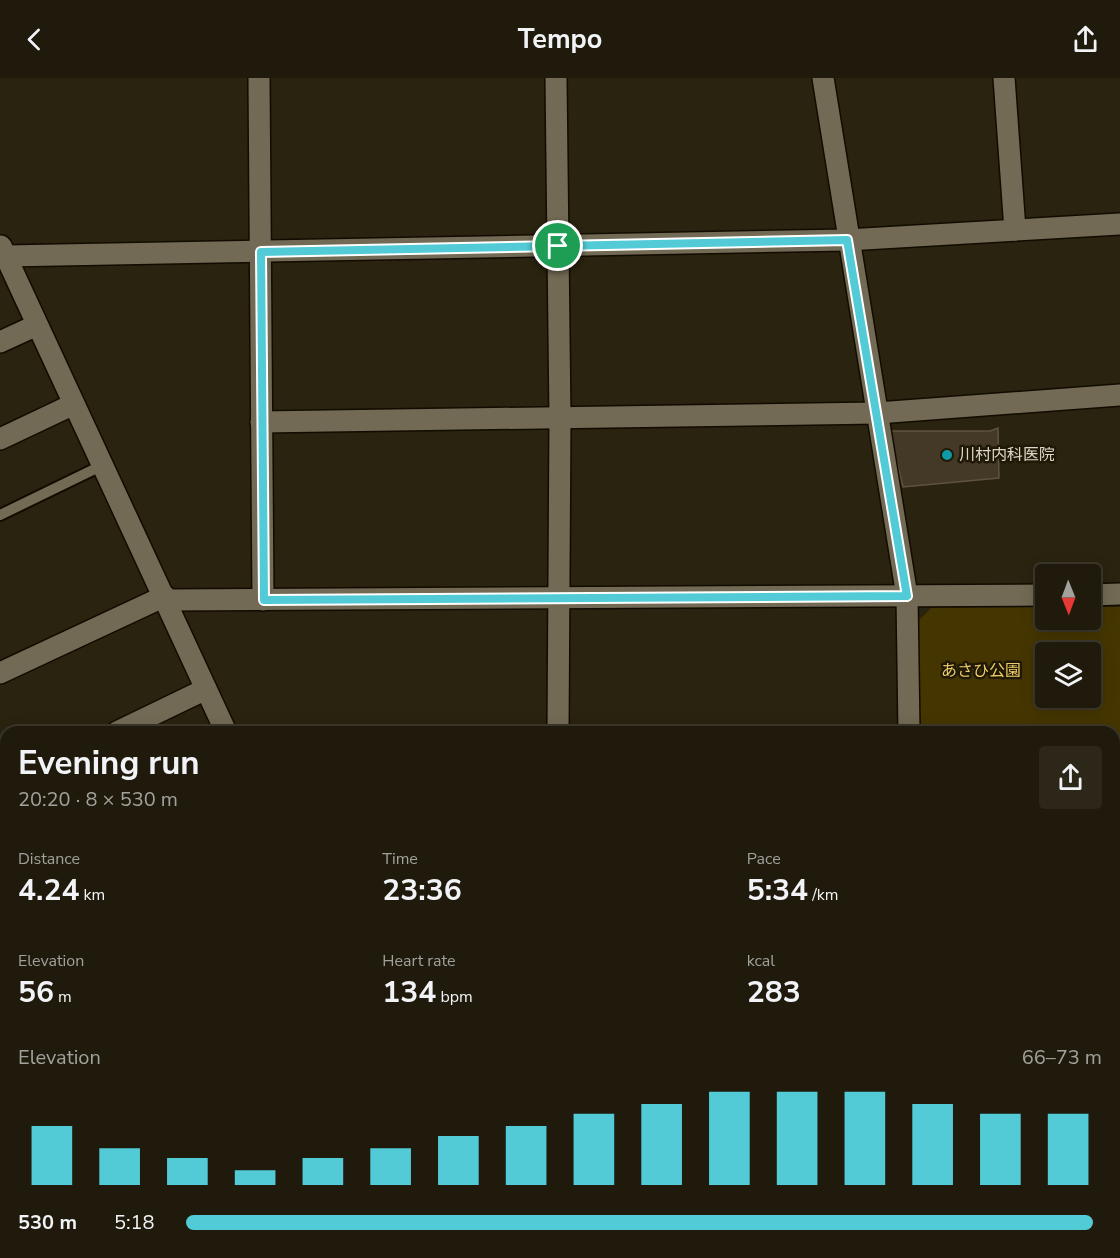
<!DOCTYPE html>
<meta charset="utf-8">
<style>
body{margin:0;font-family:"Nunito Sans","Noto Sans JP",sans-serif;background:#2c2719;color:#f1f3f6;height:100vh;display:flex;flex-direction:column;font-size:22px;white-space:nowrap}
*{box-sizing:border-box;margin:0}
p{font-size:20px;color:#a1a19d}
.icon{flex:none;width:33px;height:33px;fill:none;stroke:currentColor;stroke-width:2;stroke-linecap:round;stroke-linejoin:round}
.map{position:relative;flex:1;overflow:hidden}
.side{position:absolute;left:0px;top:648px;width:1120px;height:532px;display:flex;flex-direction:column;background:#1f1a0b;border-radius:18px 18px 0 0;box-shadow:0 3px 15px #0003,0 0 0 2px #3c382c}
.side>*{flex:none}
.needle{width:39px;rotate:179deg}
.controls{position:absolute;left:1035px;top:486px;display:grid;gap:12px}
.controls a{display:grid;place-items:center;width:66px;height:66px;border-radius:6px;background:#1f1a0b;box-shadow:0 3px 15px #0003,0 0 0 2px #3c382c;font-size:30px}
.pin{position:absolute;display:grid;place-items:center;width:51px;height:51px;color:#fff;margin:-26px;border:3px solid #fff;border-radius:50%;box-shadow:0 2px 6px #0007}
.round{display:grid;place-items:center;flex:none;width:63px;height:63px;border-radius:6px;background:#2c2719}
.headline{display:flex;align-items:center;justify-content:space-between;height:102px;padding:0 18px}
h1{font-size:33px;font-weight:700;line-height:45px}
.metrics{display:grid;grid-template-columns:repeat(3,1fr);gap:9px;height:102px;padding:6px 18px}
.metrics div{display:grid;align-content:center}
.metrics b{font-size:30px;font-weight:700}
.metrics small{font-size:16px;font-weight:400}
.metrics p{font-size:16px}
.chart{height:168px;padding:12px 18px}
.chart p{display:flex;justify-content:space-between}
.chart svg{width:100%;height:108px;margin-top:6px;stroke:#52cbd7;stroke-width:6}
ul{padding:0 18px;list-style:none;font-size:20px}
li{display:grid;grid-template-columns:96px 72px 1fr;align-items:center;height:45px}
li i{height:15px;border-radius:8px;background:#52cbd7}
header{display:flex;justify-content:space-between;align-items:center;height:78px;padding:0 18px;background:#1f1a0b;font-size:27px;font-weight:700}
.map>svg:first-child{display:block}
</style>
<header><svg class="icon" aria-label="back" viewBox="0 0 24 24"><path d="M15 5l-7 7 7 7"/></svg>Tempo<svg class="icon" aria-label="share" viewBox="0 0 24 24"><path d="M12 15V3M7 8l5-5 5 5M5 13v7h14v-7"/></svg></header>
<div class="map">
<svg width="1120" height="1180" viewBox="0 0 1120 1180">
<rect width="100%" height="100%" fill="#29230f"/>
<path fill="#453601" fill-rule="evenodd" d="M1045,529L1046,542H1090L1091,529H1120V780H1114V654H920L918,543L931,530ZM1046,574H1090V620H1046Z"/>
<g fill="none" stroke-linecap="round" stroke-linejoin="round">
<g stroke="#3774a3" stroke-width="8">
<polyline points="0,845 6,858"/>
<polyline points="154,1174 156,1180"/>
</g>
</g>
<polygon fill="#443926" stroke="#5f533f" stroke-width="1.5" points="998,350 999,400 903,409 889,353 990,353"/>
<g fill="none" stroke-linecap="round" stroke-linejoin="round">
<g stroke="#120c00" stroke-width="14">
<polyline id="service" points="0,437 103,387"/>
</g>
<g stroke="#120c00" stroke-width="24">
<g id="minor">
<polyline points="259,0 263,522"/>
<polyline points="556,0 560,341 558,654"/>
<polyline points="823,0 907,518 909,654"/>
<polyline points="1004,0 1015,152"/>
<polyline points="1,168 226,654"/>
<polyline points="6,178 847,162 1120,146"/>
<polyline points="0,264 37,247"/>
<polyline points="261,344 877,335 1120,317"/>
<polyline points="0,361 74,326"/>
<polyline points="1090,517 1120,516"/>
<polyline points="167,522 1046,517"/>
<polyline points="0,595 165,518"/>
<polyline points="117,654 206,611"/>
<polyline points="0,709 6,706"/>
<polyline points="0,806 6,818"/>
<polyline points="0,907 6,919"/>
<polyline points="0,1095 6,1096"/>
<polyline points="127,1174 129,1180"/>
<polyline points="468,1174 471,1180"/>
<polyline points="916,1174 916,1180"/>
<polyline points="281,1180 293,1174"/>
<polyline points="561,1180 561,1174"/>
</g>
</g>
<use href="#service" stroke="#726a54" stroke-width="10"/>
<use href="#minor" stroke="#726a54" stroke-width="21"/>
</g>
<g fill="none" stroke-linecap="round" stroke-linejoin="round">
<g stroke="#fff" stroke-width="12">
<polygon id="route" points="847,162 907,518 264,522 261,174"/>
</g>
<use href="#route" stroke="#52cbd7" stroke-width="8"/>
</g>
<circle fill="#0f9aa8" stroke="#201906" stroke-width="2" cx="947" cy="377" r="6"/>
<g text-anchor="middle" dominant-baseline="central" stroke-width="5" stroke-linejoin="round" paint-order="stroke">
<g font-size="16" fill="#dbd7ca" stroke="#201906" text-anchor="start">
<text x="959" y="377">川村内科医院</text>
</g>
<g font-size="16" fill="#eecd68" stroke="#201906">
<text x="981" y="593">あさひ公園</text>
</g>
</g>
</svg>
<div class="controls">
<a><svg class="needle" viewBox="-14 -14 28 28"><path d="M0-13l5 13h-10z" fill="#e53935"/><path d="M0 13l5-13h-10z" fill="#a1a19d"/></svg></a>
<a><svg class="icon" aria-label="layers" viewBox="0 0 24 24"><path d="M12 4l9 5-9 5-9-5zM3 14l9 5 9-5"/></svg></a>
</div>
<div class="pin" style="left:558px;top:168px;background:#1e9e55"><svg class="icon" aria-label="arrive" viewBox="0 0 24 24"><path d="M6 21V4h12l-3 4 3 4H6"/></svg></div>
<section class="side">
<div class="headline"><div><h1>Evening run</h1><p>20:20 · 8 × 530 m</p></div><a class="round"><svg class="icon" aria-label="share" viewBox="0 0 24 24"><path d="M12 15V3M7 8l5-5 5 5M5 13v7h14v-7"/></svg></a></div>
<div class="metrics">
<div><p>Distance</p><b>4.24<small> km</small></b></div>
<div><p>Time</p><b>23:36</b></div>
<div><p>Pace</p><b>5:34<small> /km</small></b></div>
</div>
<div class="metrics">
<div><p>Elevation</p><b>56<small> m</small></b></div>
<div><p>Heart rate</p><b>134<small> bpm</small></b></div>
<div><p>kcal</p><b>283</b></div>
</div>
<div class="chart"><p><span>Elevation</span>66–73 m</p>
<svg viewBox="0 0 160 44" preserveAspectRatio="none"><path d="M5 44V20M15 44V29M25 44V33M35 44V38M45 44V33M55 44V29M65 44V24M75 44V20M85 44V15M95 44V11M105 44V6M115 44V6M125 44V6M135 44V11M145 44V15M155 44V15"/></svg>
</div>
<ul>
<li><b>530 m</b>5:18<i style="width:99%"></i></li>
</ul>
</section>
</div>
